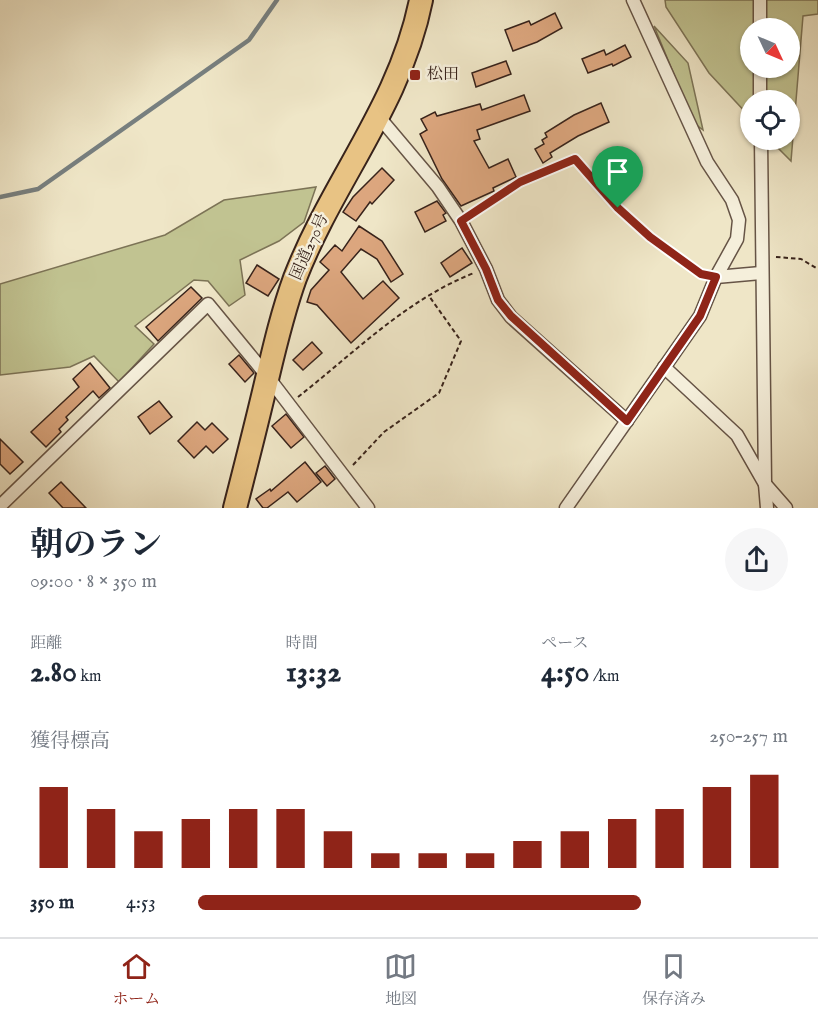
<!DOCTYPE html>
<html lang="ja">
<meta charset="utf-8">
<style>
body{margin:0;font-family:"IM FELL English","Noto Serif JP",serif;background:#f6f6f7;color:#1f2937;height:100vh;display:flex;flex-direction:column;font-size:22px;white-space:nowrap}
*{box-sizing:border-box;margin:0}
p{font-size:20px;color:#747a83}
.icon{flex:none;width:33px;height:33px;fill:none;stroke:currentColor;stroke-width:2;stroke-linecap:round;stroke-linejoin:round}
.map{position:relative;height:508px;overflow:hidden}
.sheet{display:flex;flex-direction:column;background:#fff;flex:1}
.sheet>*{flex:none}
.needle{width:39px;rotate:134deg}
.fabs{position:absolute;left:740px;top:18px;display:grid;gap:12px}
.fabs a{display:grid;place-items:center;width:60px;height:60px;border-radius:50%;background:#fff;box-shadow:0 2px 4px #0004;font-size:30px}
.pin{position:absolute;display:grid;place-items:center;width:51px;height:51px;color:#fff;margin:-62px -26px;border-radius:50% 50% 50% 0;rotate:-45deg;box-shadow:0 0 6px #0007}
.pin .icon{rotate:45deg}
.round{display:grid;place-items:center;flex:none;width:63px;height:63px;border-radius:32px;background:#f6f6f7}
.headline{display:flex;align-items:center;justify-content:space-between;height:102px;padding:0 30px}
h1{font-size:33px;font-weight:700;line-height:45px}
.metrics{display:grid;grid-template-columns:repeat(3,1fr);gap:9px;height:102px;padding:6px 30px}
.metrics div{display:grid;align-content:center}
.metrics b{font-size:30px;font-weight:700}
.metrics small{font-size:16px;font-weight:400}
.metrics p{font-size:16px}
.chart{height:168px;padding:12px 30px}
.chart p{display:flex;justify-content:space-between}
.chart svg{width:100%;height:108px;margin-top:6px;stroke:#8f2418;stroke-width:6}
ul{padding:0 30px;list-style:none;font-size:20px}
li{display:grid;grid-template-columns:96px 72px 1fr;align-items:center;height:45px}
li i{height:15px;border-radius:8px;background:#8f2418}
.tabs{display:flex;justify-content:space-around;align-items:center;height:84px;border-top:2px solid #e0e1e3;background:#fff;font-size:16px;color:#747a83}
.tabs a{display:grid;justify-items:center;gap:3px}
.tabs .selected{color:#8f2418}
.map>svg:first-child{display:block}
</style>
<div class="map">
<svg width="818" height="508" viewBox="0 0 818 508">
<rect width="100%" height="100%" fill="#efe6c7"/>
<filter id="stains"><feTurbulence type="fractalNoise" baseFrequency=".00333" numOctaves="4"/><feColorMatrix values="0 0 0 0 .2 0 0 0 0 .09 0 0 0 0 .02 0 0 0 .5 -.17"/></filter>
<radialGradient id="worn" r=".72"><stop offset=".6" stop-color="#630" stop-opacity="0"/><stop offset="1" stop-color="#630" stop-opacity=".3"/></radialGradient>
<g fill="#c1c391" stroke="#7c7356" stroke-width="1.5" fill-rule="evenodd">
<path d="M665,0H818V14L803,16L791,161L770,140H789V100H750V117L709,73L666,7ZM750,28H789V68H750Z"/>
<polygon points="654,26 688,63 703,130 694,123"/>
<polygon points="316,187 304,222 279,241 240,260 245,295 229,306 208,281 194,280 135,326 154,344 119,382 94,356 70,367 0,375 0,284 165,235 224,200"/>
</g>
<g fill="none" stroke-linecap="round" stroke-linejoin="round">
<polyline stroke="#777f7f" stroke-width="4.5" points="0,197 38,189 249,40 277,0"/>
</g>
<g fill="#dca67e" stroke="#38231b" stroke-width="1.5">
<polygon points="555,13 562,28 537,42 513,51 505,30 529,21 531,25"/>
<polygon points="625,45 631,57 613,66 612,64 588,73 582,59 604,50 606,55"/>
<polygon points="506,61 511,74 476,87 472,73"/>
<polygon points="524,95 530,111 477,130 480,139 474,141 489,168 508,159 516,177 493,188 494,191 461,206 442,179 420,134 427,130 421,119 435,112 437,116 480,104 482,110"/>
<polygon points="601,103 609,122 578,136 550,153 552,157 543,163 535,149 544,144 542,140 547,137 545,133 574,115"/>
<polygon points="382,168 394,180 372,204 370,202 356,221 343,212 353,197"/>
<polygon points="437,201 446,213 443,215 446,221 425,232 415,212"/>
<polygon points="359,226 382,241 403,274 391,282 377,259 361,249 341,272 363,299 383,281 399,298 351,343 317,305 307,302 311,290 329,270 320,262 335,245 342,251"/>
<polygon points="462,248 472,263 450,277 441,263"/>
<polygon points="257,265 279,279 268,296 246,283"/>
<polygon points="191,287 202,298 158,341 146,327"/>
<polygon points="312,342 322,353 303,370 293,360"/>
<polygon points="239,355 254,373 245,382 229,364"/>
<polygon points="90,363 110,388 99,398 93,391 66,417 68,420 59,429 61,432 46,447 31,432 79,387 73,379"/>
<polygon points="159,401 172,417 150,434 138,417"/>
<polygon points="286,414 304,437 291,448 272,426"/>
<polygon points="197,422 205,430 212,423 228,439 213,453 206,446 194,458 178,441"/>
<polygon points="0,439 23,462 10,474 0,464"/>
<polygon points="305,462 321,482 297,502 288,492 267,508 263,508 256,499 270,489 271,491"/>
<polygon points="325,466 335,479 327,486 316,473"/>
<polygon points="61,482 86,508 63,508 49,493"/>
</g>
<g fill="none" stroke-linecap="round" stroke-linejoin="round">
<g stroke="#665446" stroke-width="15">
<g id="street">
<polyline points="760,0 760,28"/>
<polyline points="760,68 760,100"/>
<polyline points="379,117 438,187 461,221 486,269 498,300 511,317 627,421"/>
<polyline points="761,140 765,484 767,508"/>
<polyline points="716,277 761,273"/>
<polyline points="664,367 737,435 765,484 786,508"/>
<polyline points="0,506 208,304 268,377 368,508"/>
<polyline points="566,508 700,316 716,277 737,239 739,220 732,200 707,162 633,0"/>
</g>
</g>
<g stroke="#38231b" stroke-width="26">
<path id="highway" d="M235,508C246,465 257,422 267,379C275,345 283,311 295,278C333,180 400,105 421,0"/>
</g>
<g stroke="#38231b" stroke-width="2" stroke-dasharray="4.5 3" stroke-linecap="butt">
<polyline points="473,214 520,182 575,159 618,208 650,237 704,275"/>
<polyline points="776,257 801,259 818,269"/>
<path d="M298,397C354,353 407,299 474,273"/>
<polyline points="353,465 384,432 439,393 461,341 429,296"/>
</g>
<use href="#street" stroke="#f5efdb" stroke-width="12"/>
<use href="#highway" stroke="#e8c384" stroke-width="22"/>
</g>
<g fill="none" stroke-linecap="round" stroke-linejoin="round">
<g stroke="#fff" stroke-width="12">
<polygon id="route" points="575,159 618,208 650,237 701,274 716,277 700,316 627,421 511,316 498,300 486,269 461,221 520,182"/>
</g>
<use href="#route" stroke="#8f2418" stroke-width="8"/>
</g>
<rect fill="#8f2418" stroke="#f5efdb" stroke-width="2" x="409" y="69" width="12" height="12" rx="3"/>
<g text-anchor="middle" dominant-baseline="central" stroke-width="5" stroke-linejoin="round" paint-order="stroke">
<g font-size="16" fill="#38231b" stroke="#f5efdb" text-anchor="start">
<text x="427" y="75">松田</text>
</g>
<g font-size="16" fill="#38231b" stroke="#f5efdb">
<text transform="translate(310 247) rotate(-66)">国道270号</text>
</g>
</g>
<rect width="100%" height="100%" filter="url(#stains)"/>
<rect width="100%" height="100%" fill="url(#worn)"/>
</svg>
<div class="fabs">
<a><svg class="needle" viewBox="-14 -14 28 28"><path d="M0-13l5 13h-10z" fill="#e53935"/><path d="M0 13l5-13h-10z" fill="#747a83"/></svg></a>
<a><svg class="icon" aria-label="locate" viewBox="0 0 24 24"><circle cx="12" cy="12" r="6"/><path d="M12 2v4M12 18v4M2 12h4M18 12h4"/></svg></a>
</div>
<div class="pin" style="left:618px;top:208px;background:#1e9e55"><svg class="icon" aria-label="arrive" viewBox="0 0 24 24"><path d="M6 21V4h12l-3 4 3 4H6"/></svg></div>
</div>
<section class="sheet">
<div class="headline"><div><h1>朝のラン</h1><p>09:00 · 8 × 350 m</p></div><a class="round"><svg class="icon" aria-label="share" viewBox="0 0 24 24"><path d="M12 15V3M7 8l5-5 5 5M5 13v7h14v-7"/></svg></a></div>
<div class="metrics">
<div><p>距離</p><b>2.80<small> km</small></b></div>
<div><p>時間</p><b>13:32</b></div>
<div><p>ペース</p><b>4:50<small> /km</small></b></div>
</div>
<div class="chart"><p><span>獲得標高</span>250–257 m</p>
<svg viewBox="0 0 160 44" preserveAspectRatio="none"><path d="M5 44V11M15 44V20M25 44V29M35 44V24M45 44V20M55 44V20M65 44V29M75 44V38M85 44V38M95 44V38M105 44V33M115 44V29M125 44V24M135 44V20M145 44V11M155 44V6"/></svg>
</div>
<ul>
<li><b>350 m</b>4:53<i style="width:75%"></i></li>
</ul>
</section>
<nav class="tabs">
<a class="selected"><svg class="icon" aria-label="home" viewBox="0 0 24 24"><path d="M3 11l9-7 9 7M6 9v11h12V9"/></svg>ホーム</a>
<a><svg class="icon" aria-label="map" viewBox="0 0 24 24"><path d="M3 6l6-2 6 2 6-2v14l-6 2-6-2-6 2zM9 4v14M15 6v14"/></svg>地図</a>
<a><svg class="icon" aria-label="saved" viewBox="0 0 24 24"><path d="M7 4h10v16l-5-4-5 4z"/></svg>保存済み</a>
</nav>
